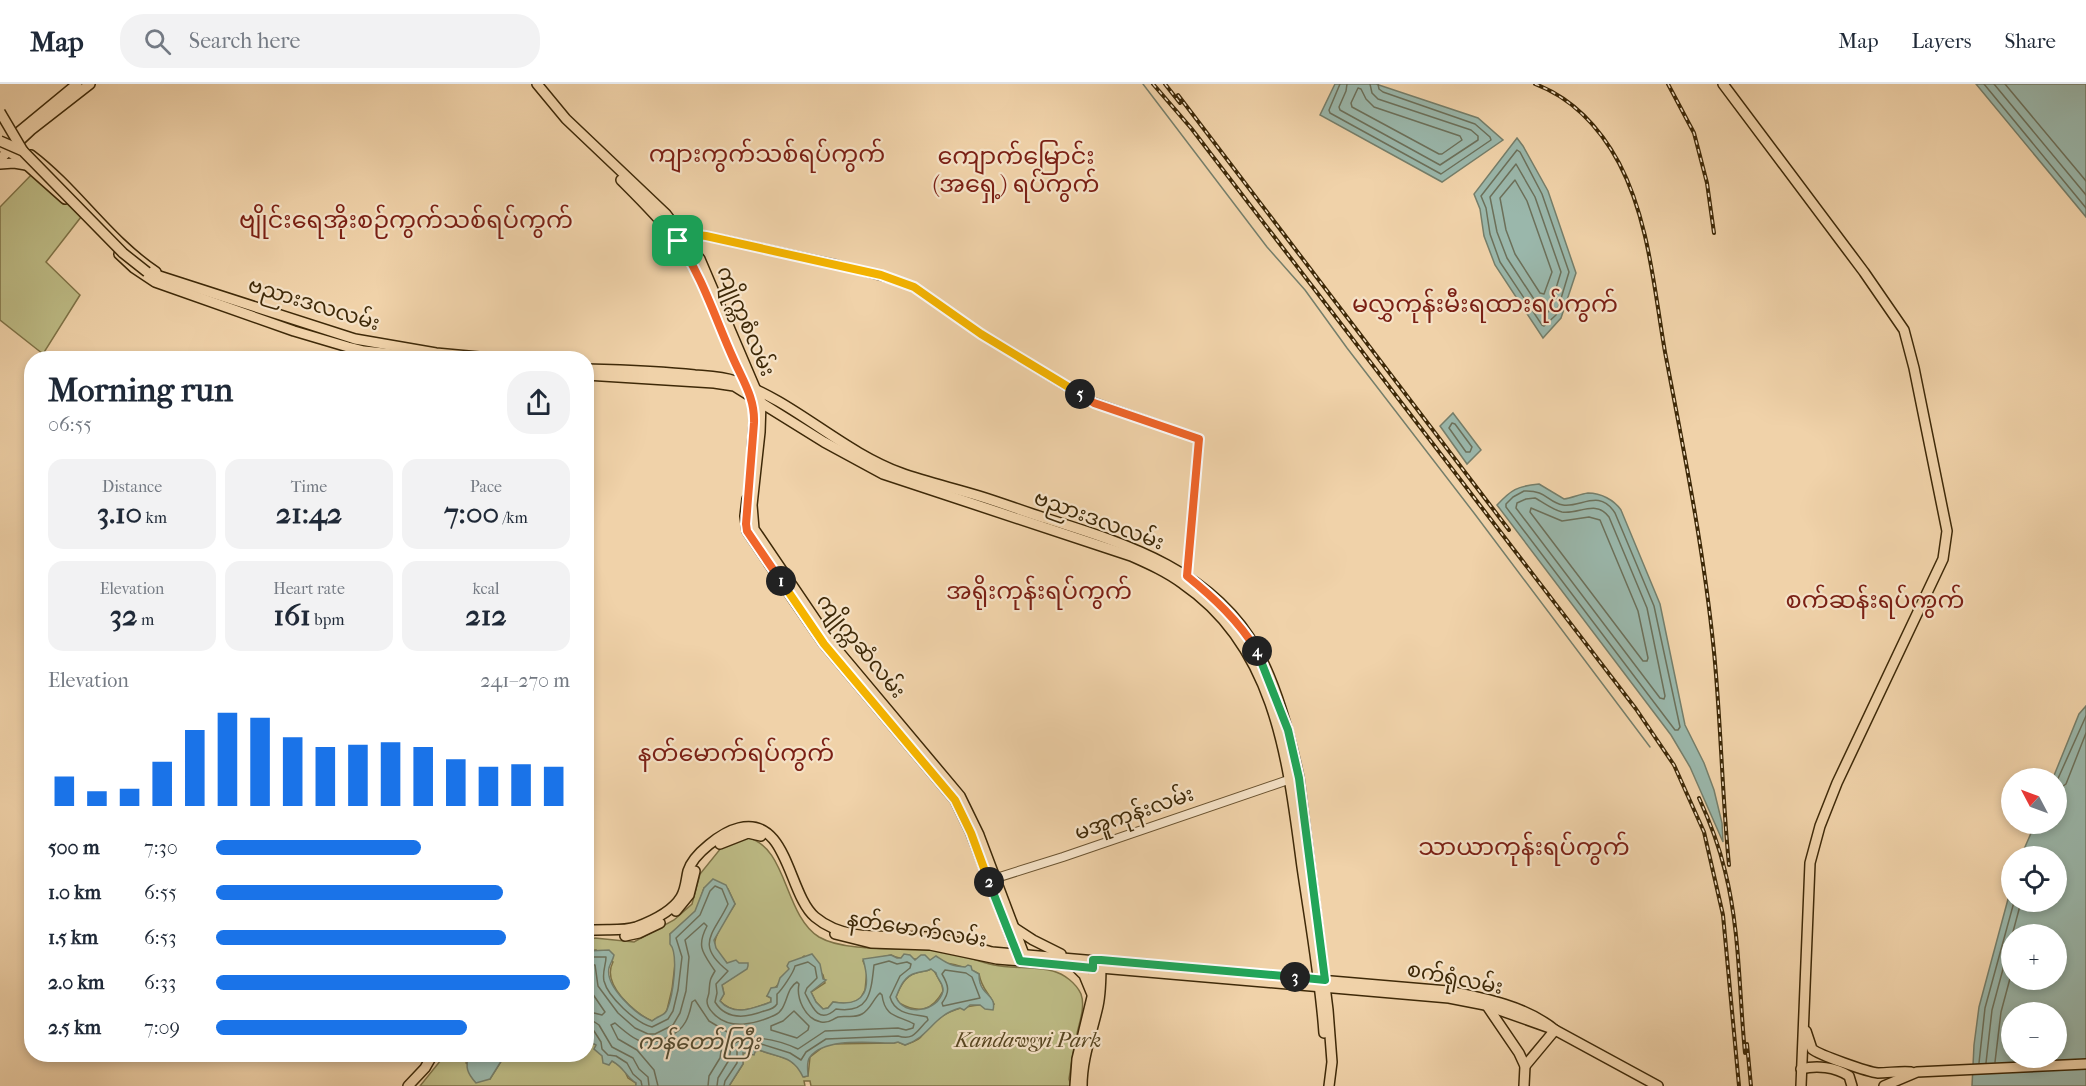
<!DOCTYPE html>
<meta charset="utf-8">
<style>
body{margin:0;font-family:"IM FELL French Canon","Noto Sans Myanmar",serif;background:#f2f2f3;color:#1f2937;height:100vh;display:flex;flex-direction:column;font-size:22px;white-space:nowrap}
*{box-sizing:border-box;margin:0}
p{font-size:20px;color:#747a83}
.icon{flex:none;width:33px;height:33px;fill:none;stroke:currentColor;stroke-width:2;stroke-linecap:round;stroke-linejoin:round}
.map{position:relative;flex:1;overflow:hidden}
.details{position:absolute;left:24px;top:267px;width:570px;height:711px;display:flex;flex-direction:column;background:#fff;border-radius:24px;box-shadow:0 3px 9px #0003}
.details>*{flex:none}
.needle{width:39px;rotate:311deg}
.fabs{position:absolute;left:2001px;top:684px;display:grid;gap:12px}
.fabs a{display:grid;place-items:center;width:66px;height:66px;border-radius:50%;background:#fff;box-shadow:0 3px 9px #0003;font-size:30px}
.pin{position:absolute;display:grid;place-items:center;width:51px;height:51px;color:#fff;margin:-26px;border-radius:12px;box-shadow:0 3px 9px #0006}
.km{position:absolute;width:30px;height:30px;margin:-15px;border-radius:50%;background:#222;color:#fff;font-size:16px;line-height:30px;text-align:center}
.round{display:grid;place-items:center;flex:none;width:63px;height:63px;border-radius:24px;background:#f2f2f3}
.head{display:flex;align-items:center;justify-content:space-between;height:102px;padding:0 24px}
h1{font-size:33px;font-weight:700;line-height:45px}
.figures{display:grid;grid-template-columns:repeat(3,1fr);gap:9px;height:102px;padding:6px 24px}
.figures div{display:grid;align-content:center;border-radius:15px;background:#f2f2f3;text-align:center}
.figures b{font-size:30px;font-weight:700}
.figures small{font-size:16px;font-weight:400}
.figures p{font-size:16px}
.chart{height:168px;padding:12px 24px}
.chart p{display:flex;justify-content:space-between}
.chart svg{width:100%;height:108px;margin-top:6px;stroke:#1a73e8;stroke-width:6}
ul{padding:0 24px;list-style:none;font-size:20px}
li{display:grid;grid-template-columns:96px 72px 1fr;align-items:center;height:45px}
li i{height:15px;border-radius:8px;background:#1a73e8}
header{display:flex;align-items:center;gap:36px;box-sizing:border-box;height:84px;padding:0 30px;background:#fff;border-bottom:2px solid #e0e1e3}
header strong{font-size:28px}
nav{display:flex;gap:33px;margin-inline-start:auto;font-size:21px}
.search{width:420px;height:54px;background:#f2f2f3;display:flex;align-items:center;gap:15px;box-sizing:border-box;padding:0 21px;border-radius:24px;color:#747a83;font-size:22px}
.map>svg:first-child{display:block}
</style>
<header>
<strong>Map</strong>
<div class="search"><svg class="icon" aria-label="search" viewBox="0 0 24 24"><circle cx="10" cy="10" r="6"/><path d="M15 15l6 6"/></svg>Search here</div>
<nav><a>Map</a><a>Layers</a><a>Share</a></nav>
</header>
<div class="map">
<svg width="2086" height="1002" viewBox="0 0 2086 1002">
<rect width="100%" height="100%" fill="#f0d2a9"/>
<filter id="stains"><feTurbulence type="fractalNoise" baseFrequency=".00333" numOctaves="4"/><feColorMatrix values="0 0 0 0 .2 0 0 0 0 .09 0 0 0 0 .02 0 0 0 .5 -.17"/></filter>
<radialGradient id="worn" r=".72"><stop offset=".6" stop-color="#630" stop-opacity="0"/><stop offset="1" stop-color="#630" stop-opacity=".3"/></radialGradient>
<g fill="#bdbb85" stroke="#7e7246" stroke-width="1.5">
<polygon points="34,88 81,133 46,178 80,211 43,270 0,236 0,123"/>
<path d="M746,753C788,762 783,830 819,853C846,869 905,863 937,866C956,868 975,877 994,881C1013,885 1034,882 1053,887C1064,890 1076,899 1081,910C1086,924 1078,941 1076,955C1073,968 1071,982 1069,995L1071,1002H811L810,997H804L805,1002H729L743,980V969L759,966L788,975L799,984L804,993L808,992L810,973L827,960L894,959L898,958L905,961C925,954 919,953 931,941C950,923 970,921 994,920C988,907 982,906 979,890C965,881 944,879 928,876C916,873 902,878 891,871L863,877L867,886L865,906L860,915L850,920L833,918L828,924L823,925L816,918L811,908L825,899L823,891L804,872C789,883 781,900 767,912L771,914V918C754,924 735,933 720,917L724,910L722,901L741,888L738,879H727C723,874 717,869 715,863C712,853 729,830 735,820L728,805L704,804L696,827L670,850L676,872L672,905L667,926L664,931L652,937C634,929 601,900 613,878L596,866L587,867L586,857L595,854L634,858L674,836L692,820L700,790L721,764Z"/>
<path d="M931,885H933L942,901L943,907C932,927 919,930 899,919L896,913C900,903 905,892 916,889C921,887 926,888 931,885Z"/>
<polygon points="587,956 594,958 612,977 623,983 628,994 636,999 636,1002 420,1002 445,971 469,971 466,979 490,995 505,971 586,970"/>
</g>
<g fill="#9ab7ab" stroke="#757e6a" stroke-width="1.5" fill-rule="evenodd">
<polygon points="1335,0 1376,0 1478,34 1503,56 1442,98 1320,31"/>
<polygon points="1976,0 2086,0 2086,133"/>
<polygon points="1517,54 1523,62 1548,107 1576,189 1561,234 1543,254 1495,181 1484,152 1480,125 1474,110"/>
<polygon points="1453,329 1481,366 1467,380 1440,342"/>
<path d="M1539,400L1564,415C1572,414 1580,410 1588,409C1601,409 1614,416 1621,426L1660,520L1685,641L1704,679L1714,706L1722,739L1723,758L1690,683L1671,651L1497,421C1511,406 1517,402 1539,400Z"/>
<path d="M2086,622V1002H1972L1974,961L1979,923L2011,804L2012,818H2056V772H2021L2035,740H2056V694H2053L2079,630ZM2012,850H2056V896H2012ZM2012,928H2056V974H2012Z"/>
<path d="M713,795L726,801L735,820L714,856L716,864L727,879L736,876L739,879H748V882L747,885L722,901L724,910L720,917C734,933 754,924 771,918V914L767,912L771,904L777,903L780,894L789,885L787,882L789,878L812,870L820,880L823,895L826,896L811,908L816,918L823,925L828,924L833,918C867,924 871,903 863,875L891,871L897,874H901L904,870L910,871L915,876L921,871H925L930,876L936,872C947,879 950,882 965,883L968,881L971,882L972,886L979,890C979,895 980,901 983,905C988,912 996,915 993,926L985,925L980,921H970L964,926L960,924C933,931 930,953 905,961L898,958L894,959C871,959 825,953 810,973C806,978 808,986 808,992L803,993C793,971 779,974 759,966L755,968L754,971L743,969V980L729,1002H636V999C625,992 625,984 612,977L609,981L603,979L602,972L594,965L596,961L587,956V953L591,951L587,948V867L609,866L614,871C613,876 610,880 609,884C605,903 637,931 652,937C657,932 665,932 667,926C673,912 679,870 670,860V850L695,827L704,804ZM931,885L936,889C937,895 944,900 943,907C938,928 904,933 896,913C900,903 904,892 916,889C922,887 926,888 931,885Z"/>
<path d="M469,971V970L505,971L490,995L476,999C467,989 465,983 469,971Z"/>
</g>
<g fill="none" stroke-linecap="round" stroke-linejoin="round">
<g stroke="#6c705a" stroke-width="1.5">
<polyline points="1340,0 1329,26 1330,29 1441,90 1491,56 1490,53 1475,40 1383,8 1379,5 1378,0"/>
<polyline points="1347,0 1346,7 1339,23 1340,26 1440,81 1478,56 1478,52 1471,46 1378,15 1372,9 1370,0"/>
<polyline points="1984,0 2086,124"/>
<polyline points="1994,0 2086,111"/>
<polyline points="2005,0 2086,97"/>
<polygon points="1358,4 1361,5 1366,15 1374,23 1460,52 1462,56 1442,70 1439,70 1352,23 1351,19"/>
<polygon points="1517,66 1520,68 1542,110 1569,188 1556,231 1544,242 1542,241 1500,178 1490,150 1486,124 1481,112"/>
<polygon points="1516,80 1535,113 1561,188 1549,227 1546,230 1543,229 1507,174 1497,148 1490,113"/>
<polygon points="1515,96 1527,117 1552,188 1544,210 1540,209 1515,170 1506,146 1500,114"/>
<polygon points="1452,339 1455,340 1472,363 1470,368 1466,368 1449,344"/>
<path d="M1524,407C1547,406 1547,418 1563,421C1581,424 1599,404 1615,429L1654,522L1680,643L1678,646H1675L1506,423V420L1513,413Z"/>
<path d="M1535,414C1543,418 1553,426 1562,428C1578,431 1596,415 1609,433L1647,524L1665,612L1664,615L1660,614L1516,424L1517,419L1526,415Z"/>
<polygon points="1531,424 1562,437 1589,433 1600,436 1638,527 1648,574 1647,577 1643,577 1530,428"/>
<polyline points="2056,699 2086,632"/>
<polyline points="2056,707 2066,700 2086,649"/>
<path d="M586,873H606C606,881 602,888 604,897C608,913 636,939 652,943L668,935L673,927L678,906L682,873L676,854L700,831L710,807L715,802L722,805L728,820C714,850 694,860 728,887L716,900L717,909L715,918C726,936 746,934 764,927C768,926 774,925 777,920C777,918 777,912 777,910C781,907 794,888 795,882L808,878L815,883L817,894L807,904L805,909C812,923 819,941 836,925C870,930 871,908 874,881L889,877L897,880L907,878L911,880L910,884L900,892L890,913C895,931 914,930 927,933L928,936C917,946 915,957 898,952L826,955L806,968L801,976L790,969L761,960L750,964L742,963L737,967V979L725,997L724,1002"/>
<path d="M586,880L595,881L598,902L618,929L635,944L648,950H655L673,941L680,929L686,907L689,873L685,856L704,839L707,842C696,863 703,869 715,887C709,897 710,897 709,908C709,911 707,914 707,917C707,922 710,926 713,929C729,947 756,940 775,931C788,925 785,905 797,898L799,900C796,914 805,935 821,938C829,940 832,935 838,933C846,931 853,935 862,930C871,925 873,915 880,909L882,911C885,934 898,931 914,940L913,944L906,946L898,944L825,947L798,965C781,957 744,946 731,963L729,976L718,994L717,1002"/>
<path d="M945,886L966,889L972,893L980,914L943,922L942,919C950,908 949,902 942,890Z"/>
<polyline points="586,890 590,906 605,928 602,931 586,927"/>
<polygon points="794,927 809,942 808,946 797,954 771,946 771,942 783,937"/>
<polyline points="586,936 593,937 599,941 612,963 633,974 639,985 648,993 649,1002"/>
<polyline points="586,944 594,947 601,958 602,965 608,971 616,972 627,979 633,990 641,997 642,1002"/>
<polyline points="1995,978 2001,928 2012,887"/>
<polyline points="1979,979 1985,924 2014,818"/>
<polyline points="1986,979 1992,926 2021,818"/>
<path d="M658,1002L654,986L637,966L618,955L611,941L615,939C635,957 645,965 670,952C685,945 689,933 692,918L695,916L709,937L729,949L722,961L720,974L709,992L708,1002"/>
</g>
<polyline stroke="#757e6a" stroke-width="1.5" points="1143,0 1267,163 1305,206 1347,264 1474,429 1650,663"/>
<g stroke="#6a5330" stroke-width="10">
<g id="minor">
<polyline points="681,155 692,150 726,156 836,180 898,197 914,203 981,250 1086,315 1199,355 1187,492 1185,495"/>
<polyline points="990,796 1063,773 1291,695"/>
</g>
</g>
<g stroke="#3e2908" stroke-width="12">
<g id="major">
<polyline points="537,0 566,35 666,130 700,175 761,318 760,348 752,421 754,445 830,557 960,712 979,751 1025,873"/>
<polyline points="1723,0 1864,188 1904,246 1914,284 1947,447 1943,475 1837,699 1820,742 1810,779 1801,1002"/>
<polyline points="0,44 8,64"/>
<polyline points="8,57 77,0"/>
<polyline points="0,62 20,75 65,115"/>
<path d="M31,71C76,105 108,156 156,188"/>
<polyline points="0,75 31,46 90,0"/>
<polyline points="0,80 14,79 26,81"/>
<path d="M621,96C658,133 691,165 710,216"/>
<polyline points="119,170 134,184 155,198 294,247 348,263 364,267 433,274"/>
<polyline points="147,188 355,255 436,269 490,274"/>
<polyline points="721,243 751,312 755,330 752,366"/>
<path d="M586,285C623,286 659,287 695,291C708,292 722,292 735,297C795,318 841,367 901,389C926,398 953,404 979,412C1002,419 1025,428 1048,435C1127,460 1214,487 1257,566C1278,605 1290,651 1299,694L1328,926L1332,978L1329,1002"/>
<path d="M586,291L714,299L734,302L824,358L883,390L1131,472C1149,480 1167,488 1183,500C1277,564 1288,679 1302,783C1310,838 1320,893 1324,949"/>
<polyline points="747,415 745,432 747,447 795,518 824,560 955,716 971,749 1014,861"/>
<polyline points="720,760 748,749 761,752"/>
<polyline points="676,827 689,811 695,787"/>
<polyline points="1013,843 1033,856 1061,870"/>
<path d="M586,847C603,844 621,848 636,843C652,837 672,828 681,813C686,805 686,795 688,787C693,770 722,748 739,744C788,732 788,810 815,833C847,860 891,850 929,853C950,855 971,862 992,868L1448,907C1484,914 1526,922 1555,946L1658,1002"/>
<polyline points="835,850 871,859 930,861 997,875 1449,914 1485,921 1550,944"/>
<polyline points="625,852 639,849 660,839"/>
<polyline points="1075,882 1084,891 1091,908"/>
<polyline points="1485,919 1519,969 1525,982 1524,1002"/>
<path d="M1806,947L1812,965C1819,971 1868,988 1878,989C1889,989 1900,987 1911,988"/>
<polyline points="1525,982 1555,946"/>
<path d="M1801,985C1817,981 1835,983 1849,992L1852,1002"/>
<polyline points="408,1002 425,984 433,970"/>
<polyline points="1075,1002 1077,975 1092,913 1093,878"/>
<path d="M1082,1002C1082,974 1092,949 1098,922C1101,908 1101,893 1101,879"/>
<polyline points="1884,1002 1917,988 2086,980"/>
</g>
</g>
<use href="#minor" stroke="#f5e2c7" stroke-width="8"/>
<use href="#major" stroke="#f0d2a9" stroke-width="9"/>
<g stroke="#3e2908" stroke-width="4">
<g id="rail">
<polyline points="1153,0 1191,44 1636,625 1674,681 1704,748 1723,831 1739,1002"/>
<polyline points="1165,0 1180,19"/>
<path d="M1535,0C1572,14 1600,44 1619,79C1649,136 1654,205 1665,268C1684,367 1704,467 1714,568C1721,639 1722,710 1729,781"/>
<polyline points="1668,0 1694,49 1707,99 1714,149"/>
<polyline points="1178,11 1509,446"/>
<path d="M1699,714C1710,738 1719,762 1725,787C1740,846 1739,909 1745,969"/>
<polyline points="1747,960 1751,1002"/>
</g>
</g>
<use href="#rail" stroke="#f5e2c7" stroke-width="1.5" stroke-dasharray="4.5" stroke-linecap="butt"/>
<g stroke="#3e2908" stroke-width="12" stroke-linecap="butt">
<g id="major-bridge">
<polyline points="0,28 23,67"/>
<polyline points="0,57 23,67 123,169 147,188"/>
</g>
</g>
<use href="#major-bridge" stroke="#f0d2a9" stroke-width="9"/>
</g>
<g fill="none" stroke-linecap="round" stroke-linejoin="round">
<g stroke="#fff" stroke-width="12">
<path id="split-1" d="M678,157C703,194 715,234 733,274C743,297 755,314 754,339L746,440L747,447L781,497"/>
</g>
<g stroke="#fff" stroke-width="12">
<polyline id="split-2" points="781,497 824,560 955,716 971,749 989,798"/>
</g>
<g stroke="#fff" stroke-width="12">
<polyline id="split-3" points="989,798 1020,877 1093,884 1093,876 1101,876 1295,893"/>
</g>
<g stroke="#fff" stroke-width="12">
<polyline id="split-4" points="1257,567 1288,646 1299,694 1325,896 1295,893"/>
</g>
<g stroke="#fff" stroke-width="12">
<path id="split-5" d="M1080,310L1094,319L1199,355L1187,492C1214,514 1239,537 1257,567"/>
</g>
<g stroke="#fff" stroke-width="12">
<polyline id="split-6" points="678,157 688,150 706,152 881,191 914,203 981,250 1080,310"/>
</g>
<use href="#split-1" stroke="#f0652b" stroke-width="8"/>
<use href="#split-2" stroke="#f5b400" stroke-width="8"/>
<use href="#split-3" stroke="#22a559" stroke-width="8"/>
<use href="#split-4" stroke="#22a559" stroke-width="8"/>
<use href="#split-5" stroke="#f0652b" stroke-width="8"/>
<use href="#split-6" stroke="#f5b400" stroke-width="8"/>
</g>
<g text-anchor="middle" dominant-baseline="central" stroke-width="4.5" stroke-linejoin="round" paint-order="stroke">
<g font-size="21" fill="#3e2908" stroke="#f5e2c7">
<text transform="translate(314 220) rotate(17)">ဗညားဒလလမ်း</text>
<text transform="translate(746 237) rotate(67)">ကျိုက္ကစံလမ်း</text>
<text transform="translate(1099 436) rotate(20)">ဗညားဒလလမ်း</text>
<text transform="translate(861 562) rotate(51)">ကျိုက္ကဆံလမ်း</text>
<text transform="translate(1134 729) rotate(-19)">မအူကုန်းလမ်း</text>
<text transform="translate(917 845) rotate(9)">နတ်မောက်လမ်း</text>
<text transform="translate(1455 894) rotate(11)">စက်ရုံလမ်း</text>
</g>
<g font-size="21" font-style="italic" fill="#574621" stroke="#f5e2c7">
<text x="1028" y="956">Kandawgyi Park</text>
</g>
<g font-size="22" font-style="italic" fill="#554c31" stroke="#f5e2c7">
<text x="699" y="958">ကန်တော်ကြီး</text>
</g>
<g font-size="24" fill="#7a1f14" stroke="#f5e2c7">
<text x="767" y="70">ကျားကွက်သစ်ရပ်ကွက်</text>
<text x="1016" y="72">ကျောက်မြောင်း<tspan x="1016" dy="28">(အရှေ့) ရပ်ကွက်</tspan></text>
<text x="406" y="136">ဗျိုင်းရေအိုးစဉ်ကွက်သစ်ရပ်ကွက်</text>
<text x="1485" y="220">မလွှကုန်းမီးရထားရပ်ကွက်</text>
<text x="1039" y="507">အရိုးကုန်းရပ်ကွက်</text>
<text x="1875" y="516">စက်ဆန်းရပ်ကွက်</text>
<text x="736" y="669">နတ်မောက်ရပ်ကွက်</text>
<text x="1524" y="763">သာယာကုန်းရပ်ကွက်</text>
</g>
</g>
<rect width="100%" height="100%" filter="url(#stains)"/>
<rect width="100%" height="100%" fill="url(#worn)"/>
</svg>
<div class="fabs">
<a><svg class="needle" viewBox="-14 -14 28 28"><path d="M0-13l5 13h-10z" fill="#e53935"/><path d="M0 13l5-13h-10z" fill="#747a83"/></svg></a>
<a><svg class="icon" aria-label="locate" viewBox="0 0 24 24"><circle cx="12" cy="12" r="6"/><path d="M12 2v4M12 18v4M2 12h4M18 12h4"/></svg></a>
<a>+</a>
<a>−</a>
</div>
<div class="pin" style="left:678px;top:157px;background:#1e9e55"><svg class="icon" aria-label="arrive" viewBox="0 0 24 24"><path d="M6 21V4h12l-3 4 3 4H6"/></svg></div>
<b class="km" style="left:781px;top:497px">1</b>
<b class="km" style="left:989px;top:798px">2</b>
<b class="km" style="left:1295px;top:893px">3</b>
<b class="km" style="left:1257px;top:567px">4</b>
<b class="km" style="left:1080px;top:310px">5</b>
<section class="details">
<div class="head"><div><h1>Morning run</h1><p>06:55</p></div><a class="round"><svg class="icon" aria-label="share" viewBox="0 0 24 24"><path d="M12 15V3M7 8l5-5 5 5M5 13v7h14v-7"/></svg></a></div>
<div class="figures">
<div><p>Distance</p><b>3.10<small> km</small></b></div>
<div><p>Time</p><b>21:42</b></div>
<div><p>Pace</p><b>7:00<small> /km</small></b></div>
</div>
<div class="figures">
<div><p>Elevation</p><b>32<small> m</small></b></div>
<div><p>Heart rate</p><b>161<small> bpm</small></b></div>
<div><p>kcal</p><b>212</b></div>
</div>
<div class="chart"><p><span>Elevation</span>241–270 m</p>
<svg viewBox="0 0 160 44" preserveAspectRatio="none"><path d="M5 44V32M15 44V38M25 44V37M35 44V26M45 44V13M55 44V6M65 44V8M75 44V16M85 44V20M95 44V19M105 44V18M115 44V20M125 44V25M135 44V28M145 44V27M155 44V28"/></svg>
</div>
<ul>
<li><b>500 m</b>7:30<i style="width:58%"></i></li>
<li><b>1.0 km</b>6:55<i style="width:81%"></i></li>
<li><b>1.5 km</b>6:53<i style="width:82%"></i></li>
<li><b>2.0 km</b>6:33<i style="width:100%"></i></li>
<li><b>2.5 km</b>7:09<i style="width:71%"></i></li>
</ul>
</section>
</div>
